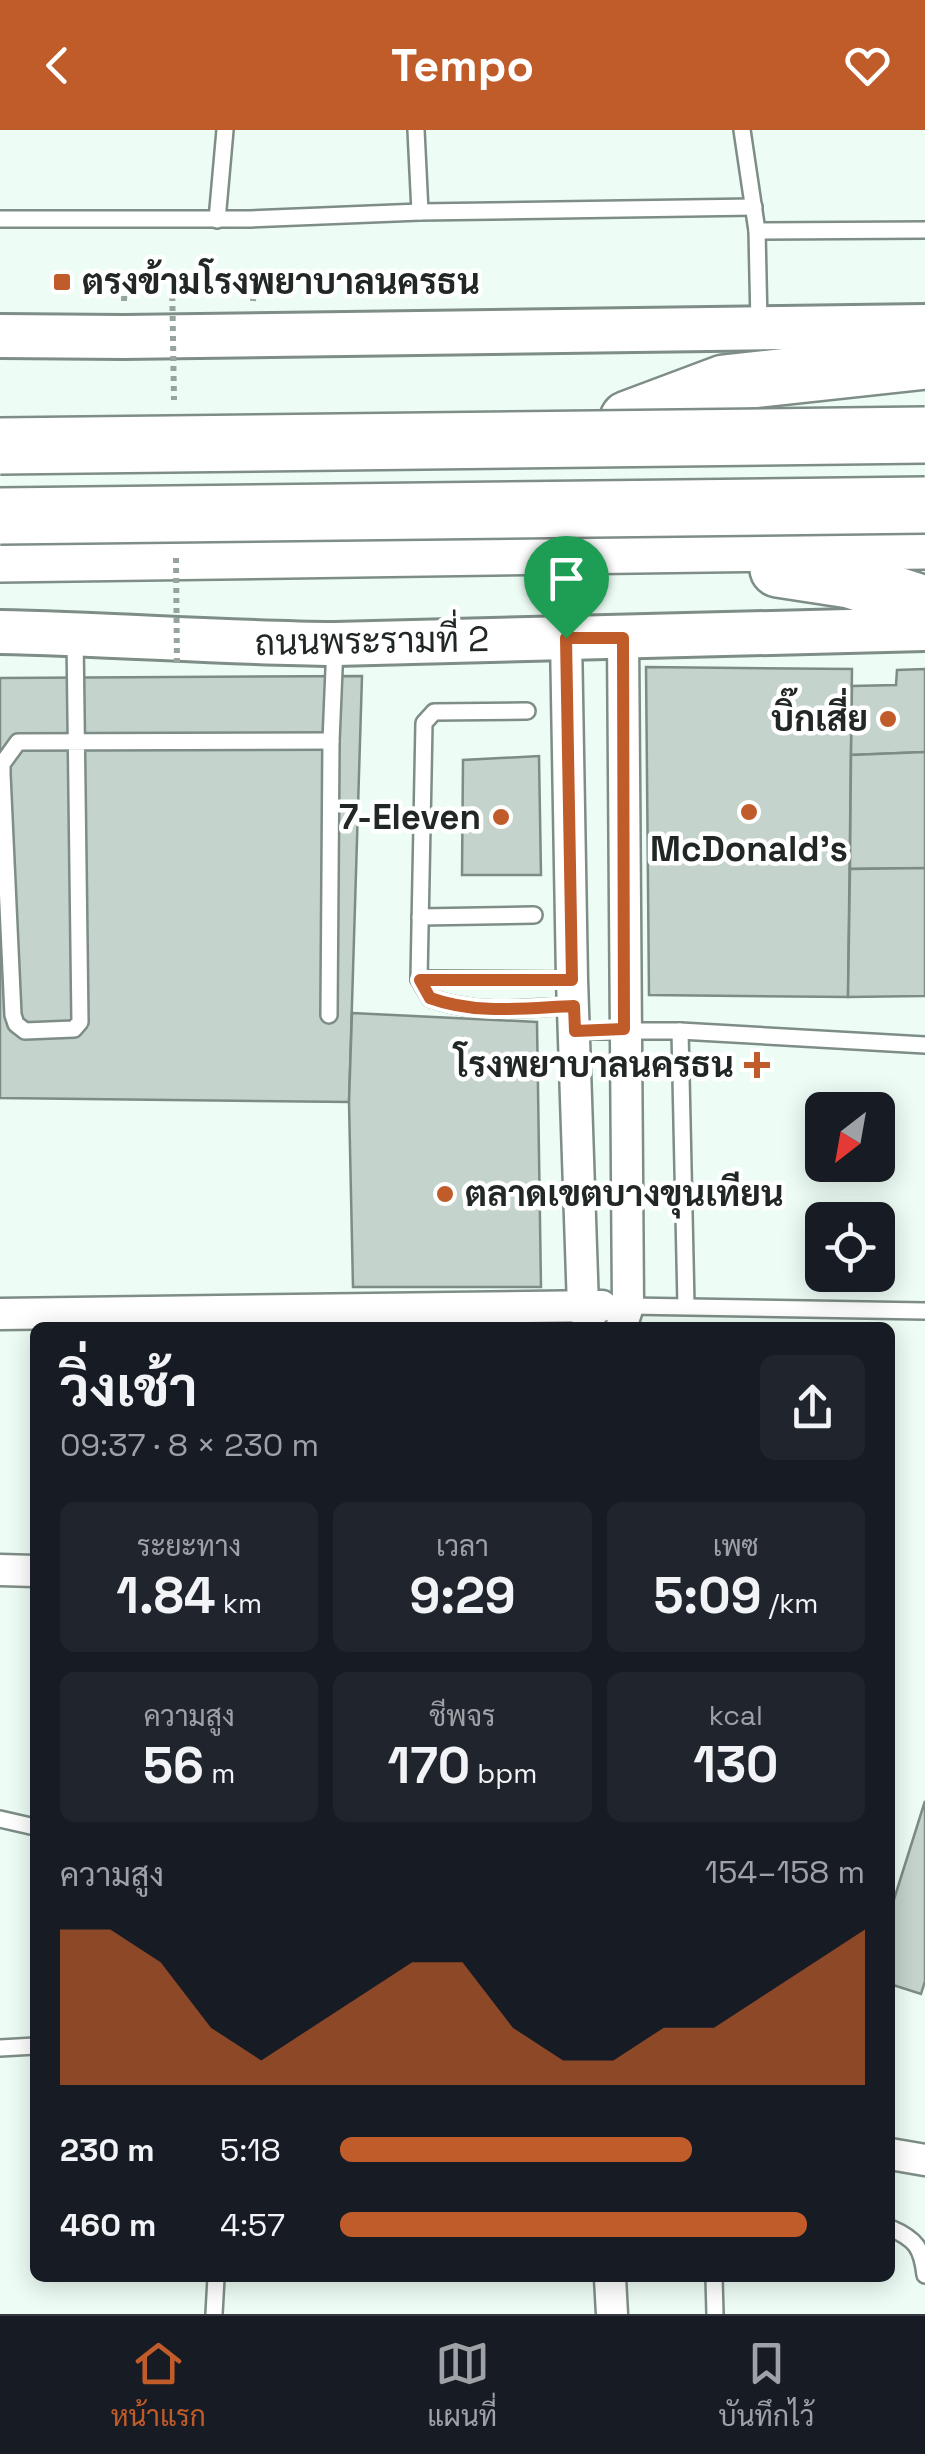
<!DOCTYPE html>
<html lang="th">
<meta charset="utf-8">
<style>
body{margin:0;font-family:"Space Grotesk",Sarabun,sans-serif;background:#20242c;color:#f1f3f6;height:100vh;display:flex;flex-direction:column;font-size:38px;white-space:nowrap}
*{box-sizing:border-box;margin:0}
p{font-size:32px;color:#9ea1a6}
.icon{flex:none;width:55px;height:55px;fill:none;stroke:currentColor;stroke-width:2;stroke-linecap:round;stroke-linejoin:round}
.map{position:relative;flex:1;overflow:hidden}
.panel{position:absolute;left:30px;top:1192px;width:865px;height:960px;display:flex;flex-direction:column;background:#171b24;border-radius:15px;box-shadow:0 5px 25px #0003}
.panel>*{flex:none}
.needle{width:65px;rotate:211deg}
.controls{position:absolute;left:805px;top:962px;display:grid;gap:20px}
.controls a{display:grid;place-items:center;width:90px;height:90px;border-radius:15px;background:#171b24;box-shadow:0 5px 25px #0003;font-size:50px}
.pin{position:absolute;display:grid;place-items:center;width:85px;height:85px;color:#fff;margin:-102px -42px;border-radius:50% 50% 50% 0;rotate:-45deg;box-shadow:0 0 10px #0007}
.pin .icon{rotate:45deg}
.round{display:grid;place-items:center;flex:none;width:105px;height:105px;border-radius:15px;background:#20242c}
.headline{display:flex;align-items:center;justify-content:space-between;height:170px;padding:0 30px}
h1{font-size:55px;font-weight:700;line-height:75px}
.metrics{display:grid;grid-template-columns:repeat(3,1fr);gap:15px;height:170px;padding:10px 30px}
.metrics div{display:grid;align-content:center;border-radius:15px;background:#20242c;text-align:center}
.metrics b{font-size:50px;font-weight:700}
.metrics small{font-size:28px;font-weight:400}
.metrics p{font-size:28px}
.chart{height:280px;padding:20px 30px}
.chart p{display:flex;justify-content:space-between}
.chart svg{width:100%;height:180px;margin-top:10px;fill:#c05b2a;opacity:.7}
ul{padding:0 30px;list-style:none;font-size:32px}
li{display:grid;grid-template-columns:160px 120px 1fr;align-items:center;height:75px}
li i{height:25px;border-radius:12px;background:#c05b2a}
header{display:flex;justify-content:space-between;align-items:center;height:130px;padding:0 30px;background:#c05b2a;color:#fff;font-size:45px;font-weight:700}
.tab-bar{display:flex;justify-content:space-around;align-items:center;height:140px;border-top:2px solid #363941;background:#171b24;font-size:28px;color:#9ea1a6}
.tab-bar a{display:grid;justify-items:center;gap:5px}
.tab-bar .selected{color:#c05b2a}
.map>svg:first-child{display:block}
</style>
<header><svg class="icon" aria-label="back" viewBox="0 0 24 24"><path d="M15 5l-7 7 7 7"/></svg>Tempo<svg class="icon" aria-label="heart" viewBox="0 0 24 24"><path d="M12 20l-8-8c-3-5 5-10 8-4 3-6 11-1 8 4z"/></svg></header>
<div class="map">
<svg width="925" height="2184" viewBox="0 0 925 2184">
<rect width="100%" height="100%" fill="#edfdf5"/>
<g fill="#c4d3cc" stroke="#7d8c85" stroke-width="2.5">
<polygon points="646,537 852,539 848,867 649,865"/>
<polygon points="925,539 925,622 851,625 852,556 896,555 897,540"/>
<polygon points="362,546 349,972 0,968 0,548"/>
<polygon points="925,622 925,738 850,739 851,625"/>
<polygon points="539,626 541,745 462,745 463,630"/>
<polygon points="925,738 925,866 848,867 850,739"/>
<polygon points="352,883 537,892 541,1157 353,1157 349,972"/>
<polygon points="925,1671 925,1851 921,1864 890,1854 890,1782"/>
</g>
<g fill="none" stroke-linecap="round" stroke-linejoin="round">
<g stroke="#7e8d86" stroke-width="20">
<g id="lane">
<polyline points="416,0 420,82"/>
<polyline points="742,0 757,101 759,193"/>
<polyline points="0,89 250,89 420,82 754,77"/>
<polyline points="217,90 225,0"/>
<polyline points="757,101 925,100"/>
<polyline points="75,507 80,892 74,899 25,901 16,894 13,885 2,644 2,634 18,612 331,611"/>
<path d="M527,581L434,582L424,593L419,849L430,868C476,885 525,878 574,876"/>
<polyline points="420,787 534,785"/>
<polyline points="419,849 572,850"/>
<polyline points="329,885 331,611 335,515"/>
<polyline points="575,901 680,901 925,915"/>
<polyline points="680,901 686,1175"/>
<polyline points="628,1176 925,1181"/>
<polyline points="0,1689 35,1697"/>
<polyline points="0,1918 35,1916"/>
<path d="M890,2098C916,2109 922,2118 925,2145"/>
<polyline points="714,2148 715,2184"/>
<polyline points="214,2184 216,2148"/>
</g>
</g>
<g stroke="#7e8d86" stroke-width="35">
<g id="street">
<polyline points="566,508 572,850 583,1177 591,1198"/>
<polyline points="0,1184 602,1176"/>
<polyline points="621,1198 628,1176 623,508"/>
<polyline points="0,1440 35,1441"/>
<polyline points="890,2024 925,2030"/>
<polyline points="610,2148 612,2184"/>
</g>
</g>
<g stroke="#7e8d86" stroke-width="48">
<g id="secondary">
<polyline points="0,206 123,207 925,196"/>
<path d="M0,502C112,504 223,513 335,514L925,499"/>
</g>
</g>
<g stroke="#7e8d86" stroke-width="60">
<g id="highway">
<polyline points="628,289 724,253 925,231"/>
<polyline points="0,424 925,411"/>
<polyline points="778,439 850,450 925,474"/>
</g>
</g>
<polyline stroke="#97a39d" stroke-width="6" stroke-dasharray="5 5" stroke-linecap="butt" points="124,171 125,145 255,145 253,171"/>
<use href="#lane" stroke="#fff" stroke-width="15"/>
<use href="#street" stroke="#fff" stroke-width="30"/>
<use href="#secondary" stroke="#fff" stroke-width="42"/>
<use href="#highway" stroke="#fff" stroke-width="55"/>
<g stroke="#7e8d86" stroke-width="60" stroke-linecap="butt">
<g id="highway-bridge">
<polyline points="0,316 925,305"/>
<polyline points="0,386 925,375"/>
</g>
</g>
<g stroke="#97a39d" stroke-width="6" stroke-dasharray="5 5" stroke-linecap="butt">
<polyline points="172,146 174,270"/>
<polyline points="176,428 177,536"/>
</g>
<use href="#highway-bridge" stroke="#fff" stroke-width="55"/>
</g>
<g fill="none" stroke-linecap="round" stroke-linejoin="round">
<g stroke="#fff" stroke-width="20">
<path id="route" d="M566,508H623L624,899L575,901L574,876C526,878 476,885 430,868L420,850H572Z"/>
</g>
<use href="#route" stroke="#c05b2a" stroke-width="12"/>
</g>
<g fill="#c05b2a" stroke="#fff" stroke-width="4">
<rect x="52" y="142" width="20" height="20" rx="5"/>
<circle cx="888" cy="589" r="10"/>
<circle cx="749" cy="682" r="10"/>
<circle cx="501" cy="687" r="10"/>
<path d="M752 920h10v10h10v10h-10v10h-10v-10h-10v-10h10z"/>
<circle cx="445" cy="1064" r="10"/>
</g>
<g text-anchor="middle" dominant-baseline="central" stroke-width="9" stroke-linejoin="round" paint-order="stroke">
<g font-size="35" font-weight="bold" fill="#212724" stroke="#fff" text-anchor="end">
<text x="82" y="152" text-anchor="start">ตรงข้ามโรงพยาบาลนครธน</text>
<text x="868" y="589">บิ๊กเสี่ย</text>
<text x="481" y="687">7-Eleven</text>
<text x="749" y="719" text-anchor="middle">McDonald's</text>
<text x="734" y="935">โรงพยาบาลนครธน</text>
<text x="465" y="1064" text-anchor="start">ตลาดเขตบางขุนเทียน</text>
</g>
<g font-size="35" fill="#212724" stroke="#fff">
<text transform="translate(372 511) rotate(-1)">ถนนพระรามที่ 2</text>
</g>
</g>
</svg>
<div class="controls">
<a><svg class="needle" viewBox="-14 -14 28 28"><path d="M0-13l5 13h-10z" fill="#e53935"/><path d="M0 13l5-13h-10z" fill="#9ea1a6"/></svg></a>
<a><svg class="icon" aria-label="locate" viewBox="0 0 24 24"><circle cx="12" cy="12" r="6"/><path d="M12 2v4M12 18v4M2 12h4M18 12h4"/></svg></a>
</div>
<div class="pin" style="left:566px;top:508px;background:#1e9e55"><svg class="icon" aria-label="arrive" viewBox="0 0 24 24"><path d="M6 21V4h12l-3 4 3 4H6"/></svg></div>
<section class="panel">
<div class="headline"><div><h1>วิ่งเช้า</h1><p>09:37 · 8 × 230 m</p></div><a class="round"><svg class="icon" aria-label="share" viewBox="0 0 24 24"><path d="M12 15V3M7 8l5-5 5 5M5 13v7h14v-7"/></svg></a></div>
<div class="metrics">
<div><p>ระยะทาง</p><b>1.84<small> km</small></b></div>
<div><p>เวลา</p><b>9:29</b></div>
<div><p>เพซ</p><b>5:09<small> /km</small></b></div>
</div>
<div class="metrics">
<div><p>ความสูง</p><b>56<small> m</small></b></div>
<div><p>ชีพจร</p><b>170<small> bpm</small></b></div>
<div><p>kcal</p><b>130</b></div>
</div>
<div class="chart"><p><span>ความสูง</span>154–158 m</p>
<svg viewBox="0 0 160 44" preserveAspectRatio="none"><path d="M0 44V6L10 6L20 14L30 30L40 38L50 30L60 22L70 14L80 14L90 30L100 38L110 38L120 30L130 30L140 22L150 14L160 6V44z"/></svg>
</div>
<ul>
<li><b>230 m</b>5:18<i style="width:67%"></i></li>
<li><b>460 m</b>4:57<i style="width:89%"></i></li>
</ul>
</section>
</div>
<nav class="tab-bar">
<a class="selected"><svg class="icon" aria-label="home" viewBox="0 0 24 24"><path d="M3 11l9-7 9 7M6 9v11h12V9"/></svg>หน้าแรก</a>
<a><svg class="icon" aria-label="map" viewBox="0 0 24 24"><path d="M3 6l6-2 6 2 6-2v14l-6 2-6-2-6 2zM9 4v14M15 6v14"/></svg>แผนที่</a>
<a><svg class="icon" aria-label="saved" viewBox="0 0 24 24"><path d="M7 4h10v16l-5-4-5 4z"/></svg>บันทึกไว้</a>
</nav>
